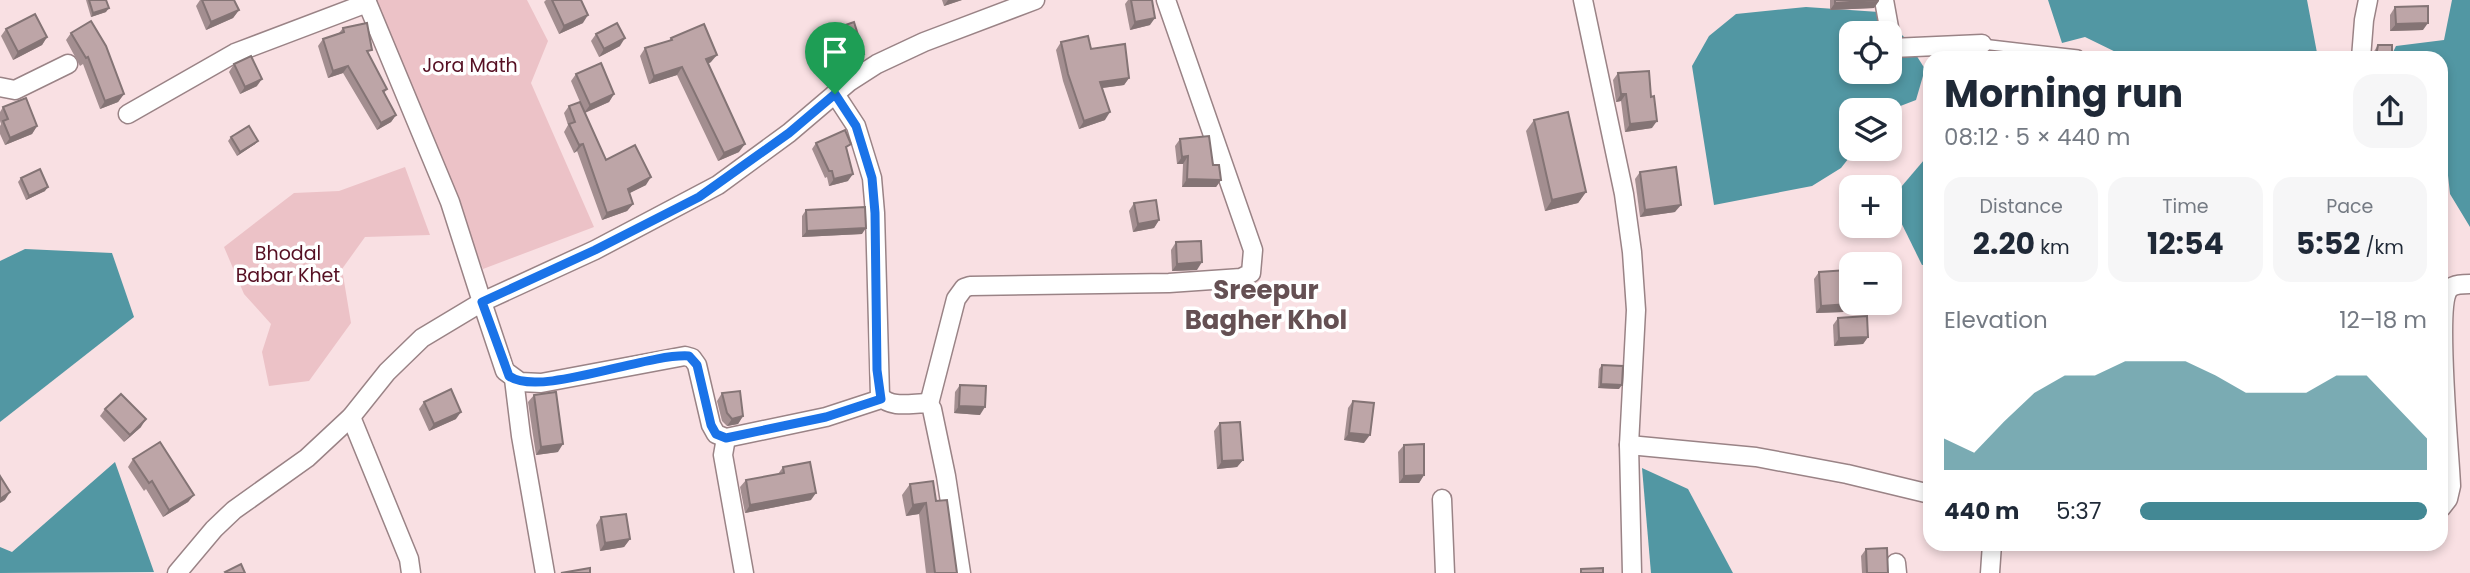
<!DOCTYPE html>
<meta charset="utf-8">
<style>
body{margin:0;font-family:Poppins,sans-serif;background:#f6f6f7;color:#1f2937;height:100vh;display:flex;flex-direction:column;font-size:26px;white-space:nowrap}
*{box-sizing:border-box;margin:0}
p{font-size:23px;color:#747a83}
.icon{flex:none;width:38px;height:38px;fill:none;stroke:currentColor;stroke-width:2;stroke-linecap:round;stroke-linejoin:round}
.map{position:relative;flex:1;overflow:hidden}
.sheet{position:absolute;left:1923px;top:51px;width:525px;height:500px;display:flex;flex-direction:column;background:#fff;border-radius:21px;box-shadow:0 4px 10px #0003}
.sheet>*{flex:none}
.buttons{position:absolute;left:1839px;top:21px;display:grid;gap:14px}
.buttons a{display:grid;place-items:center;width:63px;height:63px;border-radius:14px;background:#fff;box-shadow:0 4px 10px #0003;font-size:35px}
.pin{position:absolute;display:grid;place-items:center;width:60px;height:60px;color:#fff;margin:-72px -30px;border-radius:50% 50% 50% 0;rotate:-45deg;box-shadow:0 0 7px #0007}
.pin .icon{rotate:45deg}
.round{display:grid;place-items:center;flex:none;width:74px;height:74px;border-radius:21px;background:#f6f6f7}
.headline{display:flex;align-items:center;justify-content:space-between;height:119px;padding:0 21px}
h1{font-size:38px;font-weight:700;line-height:52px}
.stats{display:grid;grid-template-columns:repeat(3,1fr);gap:10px;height:119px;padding:7px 21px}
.stats div{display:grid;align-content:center;border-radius:18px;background:#f6f6f7;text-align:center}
.stats b{font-size:30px;font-weight:700}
.stats small{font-size:19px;font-weight:400}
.stats p{font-size:19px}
.chart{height:196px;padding:14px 21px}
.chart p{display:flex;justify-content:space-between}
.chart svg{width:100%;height:126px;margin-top:7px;fill:#438894;opacity:.7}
ul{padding:0 21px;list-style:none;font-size:23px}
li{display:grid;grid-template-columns:112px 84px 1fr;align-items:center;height:52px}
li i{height:18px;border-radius:9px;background:#438894}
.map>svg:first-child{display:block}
</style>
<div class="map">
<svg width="2470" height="573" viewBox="0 0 2470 573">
<rect width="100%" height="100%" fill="#f9e0e3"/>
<g fill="#ecc2c7">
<polygon points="375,0 527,0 548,41 531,83 594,227 483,269"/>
<polygon points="405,167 430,235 365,237 342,269 351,323 309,381 269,386 262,352 271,324 244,294 224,247 294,193 339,191"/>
</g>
<g fill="#5297a3" fill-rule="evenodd">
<polygon points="2048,0 2307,0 2318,58 2128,58 2085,37 2062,43"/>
<polygon points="2452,0 2470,0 2470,227 2450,194 2441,111 2441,58 2390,58 2396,46 2444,40"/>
<path d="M1806,7L1879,12L1906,39L1925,69L1916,100L1890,110H1852V149H1856L1841,168L1812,186L1714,205L1692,66L1709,36L1736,14ZM1852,33H1890V72H1852Z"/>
<polygon points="1930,153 1930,264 1922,265 1890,200"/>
<polygon points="25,249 112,253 134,317 0,422 0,261"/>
<polygon points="115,462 154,572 0,573 0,547 12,552"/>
<polygon points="1642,468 1688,489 1733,573 1651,573"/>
</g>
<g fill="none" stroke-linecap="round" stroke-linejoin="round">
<g stroke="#9a8386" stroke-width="12">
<polyline id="service" points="1982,44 2078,55 2079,58"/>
</g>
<g stroke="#9a8386" stroke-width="21">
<g id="minor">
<polyline points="1583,0 1624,194 1632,252 1636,310 1629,445 1632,573"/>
<polyline points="1884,0 1890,33"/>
<polyline points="1890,35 1892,48 1982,44"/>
<polyline points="2361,58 2364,20 2368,0"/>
<polyline points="0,87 15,90 68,64"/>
<path d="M835,94L856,126L872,178L875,213L880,396C891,409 912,403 928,403L932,409L946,476L961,573"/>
<polyline points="128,114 235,53 367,3"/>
<polyline points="514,379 521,436 545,573"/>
<polyline points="881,399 826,417 726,438 716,434 711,425 697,365 692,358 685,356 541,383 520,382 505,371 482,302 595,250 718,185 789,133 849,82 877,64 924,42 1035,0"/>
<polyline points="929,404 956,299 964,288 970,286 1169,283 1241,278 1251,273 1253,250 1166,0"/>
<polyline points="351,417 409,559 411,573"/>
<polyline points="726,438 723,455 744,573"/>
<polyline points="1629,445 1756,457 1847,474 1930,494"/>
<polyline points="1442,499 1445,573"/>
<path d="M2441,508L2448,499L2451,486C2450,455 2435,307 2449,289C2454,284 2464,284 2470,284"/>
<polyline points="1896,563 1897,573"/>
<polyline points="177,573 214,529 234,510 307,458 351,417 387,372 422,338 482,302 450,202 366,0"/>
<polyline points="1990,573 1992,544"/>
</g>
</g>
<use href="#service" stroke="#fff" stroke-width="9"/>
<use href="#minor" stroke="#fff" stroke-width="18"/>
</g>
<g fill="#a38e90">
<polygon points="86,0 106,0 106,12 91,17"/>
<polygon points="200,0 234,0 239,10 233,18 206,30 196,6"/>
<polygon points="546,0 581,0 583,23 559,34 544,2"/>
<polygon points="942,0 962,0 944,6"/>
<polygon points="1128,0 1152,0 1150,25 1130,30 1125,4"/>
<polygon points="1830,0 1879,0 1874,8 1830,10"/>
<polygon points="2395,7 2423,30 2390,31 2390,15"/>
<polygon points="343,28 369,55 387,89 384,93 396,115 391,122 377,130 343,73 328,78 318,46 323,39 339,33"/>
<polygon points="6,29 47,37 42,45 13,60 1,36"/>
<polygon points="828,31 864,54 859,62 832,70 822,38"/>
<polygon points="71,33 124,94 118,102 100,109 83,64 80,66 66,40"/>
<polygon points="596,34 620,46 599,57 591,41"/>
<polygon points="671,38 711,62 708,64 739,152 718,161 677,75 649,84 640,56 645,48 669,41"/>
<polygon points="1061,42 1091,49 1129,78 1124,85 1102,88 1105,120 1079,129 1063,81 1056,50"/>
<polygon points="2378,45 2392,58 2372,58 2373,53"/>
<polygon points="234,64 257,86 240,94 229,72"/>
<polygon points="1618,73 1652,128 1625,132 1621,101 1616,102 1613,80"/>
<polygon points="576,74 614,94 609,102 585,113 606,160 646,185 629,193 633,204 627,211 602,220 577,151 574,153 564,132 568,125 564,113 569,106 580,102 571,81"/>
<polygon points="3,107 37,126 32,134 5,145 0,134 0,126 1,124 0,121 0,112"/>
<polygon points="1534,120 1586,192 1578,203 1545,211 1526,131"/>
<polygon points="231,137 258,141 255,144 237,156 228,141"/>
<polygon points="1180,139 1213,165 1221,180 1216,187 1182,187 1183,164 1177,164 1175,146"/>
<polygon points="816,143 847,151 848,181 829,186 827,177 825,178 812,149"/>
<polygon points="1640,172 1675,212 1640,217 1635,179"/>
<polygon points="21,178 45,191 26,200 18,182"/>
<polygon points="1134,203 1159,220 1154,228 1133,232 1129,211"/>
<polygon points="806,210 862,234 802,237 802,216"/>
<polygon points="1176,242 1197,270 1172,271 1171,250"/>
<polygon points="1819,272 1849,304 1843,312 1816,313 1814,279"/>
<polygon points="1838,318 1868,337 1863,344 1834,346 1833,325"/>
<polygon points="1602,365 1619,389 1598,388 1599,369"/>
<polygon points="960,385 980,415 954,413 955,392"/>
<polygon points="722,393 743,416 738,424 727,426 722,421 717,401"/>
<polygon points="534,395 558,452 536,455 528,402"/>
<polygon points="1353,401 1364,443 1344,440 1348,408"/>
<polygon points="424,402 456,419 429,431 419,409"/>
<polygon points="105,409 141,427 124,442 100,416"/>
<polygon points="1220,423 1243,460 1237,467 1217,469 1214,431"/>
<polygon points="1404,445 1424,475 1419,483 1399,483 1398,452"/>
<polygon points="133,459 194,495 188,502 163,517 146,489 144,491 128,467"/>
<polygon points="783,467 811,500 745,513 740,487 746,480 778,474"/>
<polygon points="910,484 936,501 957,573 926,573 919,514 906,516 902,495"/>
<polygon points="601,517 630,539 624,547 600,551 596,525"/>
<polygon points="1866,549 1888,573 1862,573 1861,556"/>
</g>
<g fill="#847475">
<polygon points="948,0 962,0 944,6"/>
<polygon points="1879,1 1874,8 1830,10 1835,3"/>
<polygon points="109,8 106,12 91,17 93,13"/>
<polygon points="239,10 233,18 206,30 211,22"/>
<polygon points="588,15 583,23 559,34 564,26"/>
<polygon points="1155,18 1150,25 1130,30 1135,22"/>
<polygon points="2428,23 2423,30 2390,31 2396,24"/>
<polygon points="47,37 42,45 13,60 18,52"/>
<polygon points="625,38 620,46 599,57 604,49"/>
<polygon points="864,54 859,62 832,70 838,63"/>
<polygon points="717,55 711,62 700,67 706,59"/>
<polygon points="348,66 343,73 328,78 333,71"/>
<polygon points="682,67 677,75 649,84 654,76"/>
<polygon points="1129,78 1124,85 1095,89 1100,82"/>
<polygon points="262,79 257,86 240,94 245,87"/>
<polygon points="124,94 118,102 100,109 105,101"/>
<polygon points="614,94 609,102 584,113 590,105"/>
<polygon points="1621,94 1626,94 1621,101 1616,102"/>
<polygon points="1110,112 1105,120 1079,129 1084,121"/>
<polygon points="396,115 391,122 377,130 381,123"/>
<polygon points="1657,121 1652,128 1625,132 1630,124"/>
<polygon points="37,126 32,134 5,145 10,138"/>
<polygon points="258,141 255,144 237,156 240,152"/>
<polygon points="583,144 577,151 574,153 579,145"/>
<polygon points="745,144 739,152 718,161 724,153"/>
<polygon points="1188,156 1183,164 1177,164 1182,157"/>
<polygon points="853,174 848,181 829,186 834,179"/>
<polygon points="651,177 646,185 622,197 628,189"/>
<polygon points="1187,179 1221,180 1216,187 1182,187"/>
<polygon points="48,187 45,191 26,200 29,196"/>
<polygon points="1586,192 1578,203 1545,211 1552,200"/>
<polygon points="633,204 627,211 602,220 607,213"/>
<polygon points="1681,205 1675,212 1640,217 1645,210"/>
<polygon points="1159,220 1154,228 1133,232 1138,224"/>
<polygon points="866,228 862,234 802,237 807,231"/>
<polygon points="1202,262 1197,270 1172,271 1177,264"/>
<polygon points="1849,304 1843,312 1816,313 1821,306"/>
<polygon points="1868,337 1863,344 1834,346 1839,338"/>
<polygon points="1601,384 1622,385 1619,389 1598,388"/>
<polygon points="959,406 985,407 980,415 954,413"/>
<polygon points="461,412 456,419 429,431 434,424"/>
<polygon points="743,416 738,424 727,426 732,419"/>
<polygon points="146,419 141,427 124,442 130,435"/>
<polygon points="1349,433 1370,435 1364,443 1344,440"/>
<polygon points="563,444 558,452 536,455 541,447"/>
<polygon points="1243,460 1237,467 1217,469 1222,461"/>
<polygon points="1424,475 1419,483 1399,483 1404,476"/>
<polygon points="10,492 5,500 0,503 0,499"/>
<polygon points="816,493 811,500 745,513 750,505"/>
<polygon points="194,495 188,502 163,517 169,510"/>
<polygon points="926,503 919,514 906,516 913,505"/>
<polygon points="630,539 624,547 600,551 605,543"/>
</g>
<g fill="#bda5a7" stroke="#847475" stroke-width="2">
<polygon points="89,0 106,0 109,8 93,13"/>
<polygon points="202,0 234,0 239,10 211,22"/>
<polygon points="552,0 581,0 588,15 564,26"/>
<polygon points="1131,0 1152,0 1155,18 1135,22"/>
<polygon points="1835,0 1879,0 1835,3"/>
<polygon points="2428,6 2428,23 2396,24 2395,7"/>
<polygon points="35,14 47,37 18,52 6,29"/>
<polygon points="91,21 106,46 124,94 105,101 88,57 86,58 71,33"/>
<polygon points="854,22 864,54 838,63 828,31"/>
<polygon points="367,23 372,50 367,51 387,89 383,91 396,115 381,123 348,66 333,71 323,39 344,32 343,28"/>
<polygon points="617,23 625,38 604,49 596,34"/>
<polygon points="704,24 717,55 706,59 745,144 724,153 682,67 654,76 645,48 672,40 671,38"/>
<polygon points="1088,36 1091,49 1125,44 1129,78 1100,82 1110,112 1084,121 1068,74 1061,42"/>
<polygon points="2378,45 2392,45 2392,58 2374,58 2376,56"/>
<polygon points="251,56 262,79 245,87 234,64"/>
<polygon points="601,63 614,94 590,105 576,74"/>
<polygon points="1649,71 1651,97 1654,96 1657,121 1630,124 1626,94 1621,94 1618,73"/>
<polygon points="26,98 37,126 10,138 3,121 8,119 3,107"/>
<polygon points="580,102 606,160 635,145 651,177 628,189 633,204 607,213 583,144 579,145 569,124 575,122 569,106"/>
<polygon points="1568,112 1586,192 1552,200 1534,120"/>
<polygon points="249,126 258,141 240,152 231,137"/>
<polygon points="845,130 851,144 846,147 853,174 834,179 832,171 829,171 816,143"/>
<polygon points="1209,136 1213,165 1219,165 1221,180 1187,179 1188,156 1182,157 1180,139"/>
<polygon points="1676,167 1681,205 1645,210 1640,172"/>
<polygon points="40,169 48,187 29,196 21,178"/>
<polygon points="1156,200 1159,220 1138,224 1134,203"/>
<polygon points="865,207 866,228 807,231 806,210"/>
<polygon points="1201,241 1202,262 1177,264 1176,242"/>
<polygon points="1847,270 1849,304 1821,306 1819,272"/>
<polygon points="1867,316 1868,337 1839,338 1838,318"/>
<polygon points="1602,365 1623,366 1622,385 1601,384"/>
<polygon points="960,385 986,386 985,407 959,406"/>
<polygon points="451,389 461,412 434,424 424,402"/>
<polygon points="740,391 743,416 732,419 727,413 722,393"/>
<polygon points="556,392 563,444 541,447 534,395"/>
<polygon points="121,394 146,419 130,435 105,409"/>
<polygon points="1353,401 1374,403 1370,435 1349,433"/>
<polygon points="1240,422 1243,460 1222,461 1220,423"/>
<polygon points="160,442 194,495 169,510 152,481 149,483 133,459"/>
<polygon points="1424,444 1424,475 1404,476 1404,445"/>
<polygon points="810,462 816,493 750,505 746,480 784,473 783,467"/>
<polygon points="0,476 10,492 0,499"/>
<polygon points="933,481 936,501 947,500 957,573 935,573 926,503 913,505 910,484"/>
<polygon points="626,514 630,539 605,543 601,517"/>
<polygon points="1887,548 1888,573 1867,573 1866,549"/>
<polygon points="241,564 245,573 226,573 225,572"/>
<polygon points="590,568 590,573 561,573"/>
<polygon points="1603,568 1603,573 1581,573 1581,569"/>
</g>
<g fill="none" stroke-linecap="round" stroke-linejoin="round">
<g stroke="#fff" stroke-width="14">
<path id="route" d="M835,94L856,126L872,178L875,213L877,370L881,399L826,417L726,438L716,434L711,425L697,365L689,356C646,353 539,398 509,376L482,302L595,250L699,197L789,133Z"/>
</g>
<use href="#route" stroke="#1a73e8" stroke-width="9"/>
</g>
<g text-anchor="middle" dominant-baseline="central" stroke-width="7" stroke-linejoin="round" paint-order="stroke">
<g font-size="19" fill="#561023" stroke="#fff">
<text x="470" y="65">Jora Math</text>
<text x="288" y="253">Bhodal<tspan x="288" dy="22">Babar Khet</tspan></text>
</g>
<g font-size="26" font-weight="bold" fill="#655053" stroke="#fff">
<text x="1266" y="290">Sreepur<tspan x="1266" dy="30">Bagher Khol</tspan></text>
</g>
</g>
</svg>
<div class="buttons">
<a><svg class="icon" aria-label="locate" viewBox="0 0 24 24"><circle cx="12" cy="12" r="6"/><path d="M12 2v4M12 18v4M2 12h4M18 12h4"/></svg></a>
<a><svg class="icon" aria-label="layers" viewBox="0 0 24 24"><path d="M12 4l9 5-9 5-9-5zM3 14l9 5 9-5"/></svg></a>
<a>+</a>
<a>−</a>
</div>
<div class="pin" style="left:835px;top:94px;background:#1e9e55"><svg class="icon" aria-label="arrive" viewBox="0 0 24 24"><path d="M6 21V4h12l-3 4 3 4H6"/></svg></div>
<section class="sheet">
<div class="headline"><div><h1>Morning run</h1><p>08:12 · 5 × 440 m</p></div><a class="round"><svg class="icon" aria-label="share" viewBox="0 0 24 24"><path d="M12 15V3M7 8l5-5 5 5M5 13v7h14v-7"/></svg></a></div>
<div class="stats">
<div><p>Distance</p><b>2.20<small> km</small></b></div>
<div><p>Time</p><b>12:54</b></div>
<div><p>Pace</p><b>5:52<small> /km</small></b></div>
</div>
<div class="chart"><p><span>Elevation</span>12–18 m</p>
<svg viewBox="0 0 160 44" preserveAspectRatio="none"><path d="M0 44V33L10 38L20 27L30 17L40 11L50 11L60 6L70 6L80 6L90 11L100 17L110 17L120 17L130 11L140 11L150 22L160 33V44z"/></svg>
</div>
<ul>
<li><b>440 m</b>5:37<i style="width:100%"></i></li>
</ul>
</section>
</div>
